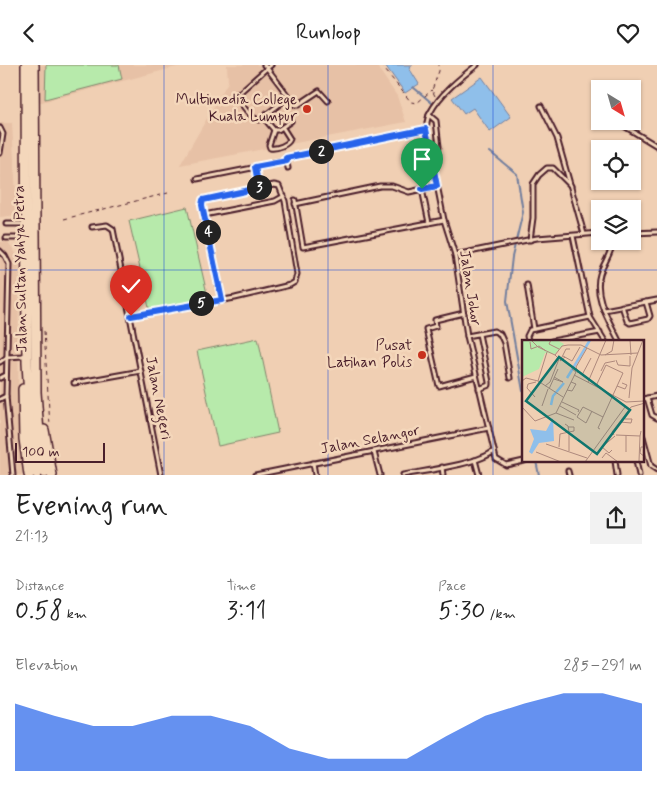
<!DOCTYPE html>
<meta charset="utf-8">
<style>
body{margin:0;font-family:Mynerve,sans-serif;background:#f2f2f2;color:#222;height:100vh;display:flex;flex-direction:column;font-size:19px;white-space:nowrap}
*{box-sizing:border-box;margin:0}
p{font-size:16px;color:#767676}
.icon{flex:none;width:28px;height:28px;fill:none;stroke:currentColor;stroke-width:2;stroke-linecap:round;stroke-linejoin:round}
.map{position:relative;height:410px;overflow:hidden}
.panel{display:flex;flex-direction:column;background:#fff;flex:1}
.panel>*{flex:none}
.needle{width:32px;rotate:143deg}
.buttons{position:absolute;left:591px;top:15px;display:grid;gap:10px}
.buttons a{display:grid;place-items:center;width:50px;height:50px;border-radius:0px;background:#fff;box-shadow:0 1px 4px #0004;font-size:25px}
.scale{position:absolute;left:15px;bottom:12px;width:90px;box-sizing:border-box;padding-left:5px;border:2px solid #4a1f2b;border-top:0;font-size:14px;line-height:18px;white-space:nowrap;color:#4a1f2b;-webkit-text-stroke:4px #f4d7bb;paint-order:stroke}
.pin{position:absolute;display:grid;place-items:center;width:42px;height:42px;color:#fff;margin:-51px -21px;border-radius:50% 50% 50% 0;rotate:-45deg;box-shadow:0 0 5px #0007}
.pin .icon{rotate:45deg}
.km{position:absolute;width:25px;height:25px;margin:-12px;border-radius:50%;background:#222;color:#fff;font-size:14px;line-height:25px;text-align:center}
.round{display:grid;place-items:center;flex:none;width:52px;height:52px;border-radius:0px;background:#f2f2f2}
.head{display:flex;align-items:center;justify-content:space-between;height:85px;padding:0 15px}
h1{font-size:28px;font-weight:600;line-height:38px}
.metrics{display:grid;grid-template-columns:repeat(3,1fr);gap:8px;height:85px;padding:5px 15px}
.metrics div{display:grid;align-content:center}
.metrics b{font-size:25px;font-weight:600}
.metrics small{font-size:14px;font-weight:400}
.metrics p{font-size:14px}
.chart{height:140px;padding:10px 15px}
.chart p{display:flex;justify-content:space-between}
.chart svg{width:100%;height:90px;margin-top:5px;fill:#2563eb;opacity:.7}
header{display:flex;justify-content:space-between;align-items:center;height:65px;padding:0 15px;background:#fff;font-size:22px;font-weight:600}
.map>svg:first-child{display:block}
</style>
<header><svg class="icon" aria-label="back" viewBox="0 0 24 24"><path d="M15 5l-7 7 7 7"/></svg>Runloop<svg class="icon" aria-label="heart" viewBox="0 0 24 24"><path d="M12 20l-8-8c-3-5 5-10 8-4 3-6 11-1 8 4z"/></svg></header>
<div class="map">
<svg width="657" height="410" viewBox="0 0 657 410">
<rect width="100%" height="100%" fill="#f0cfb3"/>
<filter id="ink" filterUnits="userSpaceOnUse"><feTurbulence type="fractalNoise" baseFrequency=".02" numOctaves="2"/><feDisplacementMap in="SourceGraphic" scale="10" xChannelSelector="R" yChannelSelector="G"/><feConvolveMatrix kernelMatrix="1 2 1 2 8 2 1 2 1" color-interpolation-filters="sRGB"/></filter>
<g filter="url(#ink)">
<g fill="#e7c1a6">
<polygon points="40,0 184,0 38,38"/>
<polygon points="227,0 376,0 397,31 406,57 180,100 228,17"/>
<polygon points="0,58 12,58 17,150 0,152"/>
<polygon points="0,177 8,177 19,193 18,358 22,410 0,410"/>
</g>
<g fill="#b7eaab" stroke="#80846b">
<polygon points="46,0 119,0 122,14 45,34"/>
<polygon points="187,142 208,233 150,247 129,156"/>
<polygon points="258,273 278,368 218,381 197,286"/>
</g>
<g fill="#8fbfea" stroke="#737f9e">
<polygon points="385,0 413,0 409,3 419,19 405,28"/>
<polygon points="482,12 511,52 490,67 473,43 464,49 452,33"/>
</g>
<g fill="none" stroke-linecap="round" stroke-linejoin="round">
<g stroke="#737f9e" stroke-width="2">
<polyline points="413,22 432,38"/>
<polyline points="490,87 517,109 523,147 512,192 507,236 523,326"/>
<polyline points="536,396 539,410"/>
</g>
<g stroke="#4a1f2b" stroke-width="7">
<g id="lane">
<path d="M264,0L267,3L239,28C237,37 251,53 259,55L289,32"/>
<polyline points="271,0 267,3 295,40 298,40 319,26 328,36"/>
<path d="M477,0C460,13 440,29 430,48C427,53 427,59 426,64L444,155L455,190L467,271L496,394L506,400L524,396"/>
<polyline points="541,41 557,73 584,169"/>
<polyline points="429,50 436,56 439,82 430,86"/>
<polyline points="263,52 274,65 278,65 291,56"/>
<polyline points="624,61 657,81"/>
<polyline points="0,63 3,69 0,88"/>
<path d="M274,65L269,80L270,83C277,84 288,80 290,74L283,63"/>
<polyline points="255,102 259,123"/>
<polyline points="288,103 286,93 426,64"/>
<polyline points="197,114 287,96"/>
<polyline points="422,124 429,158"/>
<polyline points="295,135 303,182 444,155"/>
<polyline points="295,139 380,121 392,121 409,127 437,121"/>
<polyline points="204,150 275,136 284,131"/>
<polyline points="6,159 25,159"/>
<polyline points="92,162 107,160 113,164 161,410"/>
<polyline points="632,168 657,167"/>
<polyline points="573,171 590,252 605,276"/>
<polyline points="6,173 26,173"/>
<polyline points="530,175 533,153 533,119 539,110 547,103 553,103 571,121"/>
<path d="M613,176C611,190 604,197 600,209C593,232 610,257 619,276"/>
<polyline points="0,186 5,191 9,199 6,331 13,410"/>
<polyline points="455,190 537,173 600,168"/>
<polyline points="527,220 534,264"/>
<polyline points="622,241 627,256 630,258 648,254 650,251 646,237"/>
<polyline points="604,245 657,235"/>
<polyline points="464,248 435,255 436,261 426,264 439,321 476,311"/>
<polyline points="131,251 235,233 290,220 295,217 297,209 285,136 279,121 274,120 203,135 202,140 222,235"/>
<polyline points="479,269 489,317 489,320 479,324"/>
<polyline points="467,271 494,266 500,269 504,278 510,313"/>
<polyline points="528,276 527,271 530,265 590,252"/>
<polyline points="552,276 600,267"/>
<polyline points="0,297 7,292 23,291"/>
<polyline points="0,313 6,310"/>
<polyline points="74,318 141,306"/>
<polyline points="647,333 652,350 657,353"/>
<polyline points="0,334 6,331"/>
<polyline points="643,334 657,331"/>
<polyline points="643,372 651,401 657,405"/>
<polyline points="374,387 380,410"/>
<polyline points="475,395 479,410"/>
<polyline points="615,396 617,410"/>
<polyline points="636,396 639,410"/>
<polyline points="313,398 315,410"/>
<polyline points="442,402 443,410"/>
<polyline points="568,406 569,410"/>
<polyline points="255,410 489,363"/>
<path d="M403,410C424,406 479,399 494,386"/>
</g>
</g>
<g stroke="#4a1f2b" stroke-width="12">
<g id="secondary">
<polyline points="26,0 27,298 32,382 37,409"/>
<polyline points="34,0 36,327 40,382 45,408"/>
<polyline points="23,324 24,374 29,410"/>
<polyline points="44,365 52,410"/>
</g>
</g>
<g stroke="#4a1f2b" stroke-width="1" stroke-dasharray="4 4" stroke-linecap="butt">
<polyline points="381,0 411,37 417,38 432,25"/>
<polyline points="435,31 432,25 439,6 439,0"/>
<polyline points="64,154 168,128"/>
<polyline points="44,266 50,361"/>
</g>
<use href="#lane" stroke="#f4d7bb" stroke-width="3"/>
<use href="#secondary" stroke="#f4d7bb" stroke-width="9"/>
</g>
</g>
<g fill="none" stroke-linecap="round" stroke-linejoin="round" filter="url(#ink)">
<g stroke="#fff" stroke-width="10">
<polyline id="route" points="131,251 222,235 204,150 202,140 203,135 259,123 255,102 287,96 286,93 426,64 437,121 422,124"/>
</g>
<use href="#route" stroke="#2563eb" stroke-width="6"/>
</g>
<path fill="none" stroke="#1d4ed8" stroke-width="1" stroke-opacity="0.55" d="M164,0V410M328,0V410M493,0V410M0,205H657"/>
<g fill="#c8321e" stroke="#f4d7bb" stroke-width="2">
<circle cx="307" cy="44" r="5"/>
<circle cx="422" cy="290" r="5"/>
</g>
<g text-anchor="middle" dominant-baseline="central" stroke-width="5" stroke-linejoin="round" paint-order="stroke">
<g font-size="15" fill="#4a1f2b" stroke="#f4d7bb" text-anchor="end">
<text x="297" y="35">Multimedia College<tspan x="297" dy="17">Kuala Lumpur</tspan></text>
<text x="412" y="281">Pusat<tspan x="412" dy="17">Latihan Polis</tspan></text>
</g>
<g font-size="15" fill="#4a1f2b" stroke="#f4d7bb">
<text transform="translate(21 204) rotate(-91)">Jalan Sultan Yahya Petra</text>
<text transform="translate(470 223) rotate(81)">Jalan Johor</text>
<text transform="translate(158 333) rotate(79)">Jalan Negeri</text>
<text transform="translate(370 375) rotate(-11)">Jalan Selangor</text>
</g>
</g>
<g transform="translate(522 275)">
<rect width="122" height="122" fill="#f0cfb3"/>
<path d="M0,0H35L42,4L33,14L23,13L17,29L0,37Z" fill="#b7eaab"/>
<path d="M31,78L32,101L17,103L10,114L7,112L12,99L8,89L24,91Z" fill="#8fbfea"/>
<path fill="none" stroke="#8fbfea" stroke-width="2.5" d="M45,38L68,0M29,65L31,56L42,43"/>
<path fill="none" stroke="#ae897d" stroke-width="1" d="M9,0L16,7L33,15L40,6L46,5H59L79,15L116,13M29,0L27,4L37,9M108,0L109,15M8,2L9,9L17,6L24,11M83,15L90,11L92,0M41,16L50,21L58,7M43,17L38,21L44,9H48M94,20L96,25L108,26V16M79,31L83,23L93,21M56,33L54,27L65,8M52,35L104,62L122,61M60,35L69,18M32,39L41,42L32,37M0,41L4,38L16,41L41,57M16,41L25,12M66,42L84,0M23,46L28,42L37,19L33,15M74,46L84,25L101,33L76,88L78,89M95,46L103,49L105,45L100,43M27,49L36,29M45,50L50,51L54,44L49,42M13,57L5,48L6,44L14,42M107,58L110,28L121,0M40,62L57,70L56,72M20,66L26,49M38,66L54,75M0,67L13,81M34,73L54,32L50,29M34,73L52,80M55,77L61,67L81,77M55,77L64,83L70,71M13,81L34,73M98,82L109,83L110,79H103M46,87H52V91L47,92V111M92,95L90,92L109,67L123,63M94,95L118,96L119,91M24,104L65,118M37,107L38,94L47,92L46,86L43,84M123,107H119L118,113L123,117M90,110L87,113L80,107L93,96M14,112L39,122M104,112V95M80,118L84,113L96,122M117,121L118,96M63,122L103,67"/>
<path fill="#0f766e" fill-opacity="0.15" stroke="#0f766e" stroke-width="2.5" d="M37,17L108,70L75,114L4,61Z"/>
<rect width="122" height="122" fill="none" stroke="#4a1f2b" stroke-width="2.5"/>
</g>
</svg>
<div class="buttons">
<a><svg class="needle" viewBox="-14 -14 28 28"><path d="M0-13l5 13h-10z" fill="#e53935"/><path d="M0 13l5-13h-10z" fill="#767676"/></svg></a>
<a><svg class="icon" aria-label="locate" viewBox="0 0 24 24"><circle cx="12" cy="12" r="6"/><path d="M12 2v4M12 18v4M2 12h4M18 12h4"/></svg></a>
<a><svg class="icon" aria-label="layers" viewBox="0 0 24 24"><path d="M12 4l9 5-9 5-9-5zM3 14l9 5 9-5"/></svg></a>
</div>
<div class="scale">100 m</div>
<div class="pin" style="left:422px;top:124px;background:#1e9e55"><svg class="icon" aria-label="arrive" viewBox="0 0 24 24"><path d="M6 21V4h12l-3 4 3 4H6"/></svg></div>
<div class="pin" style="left:131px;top:251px;background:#d93025"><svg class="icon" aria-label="check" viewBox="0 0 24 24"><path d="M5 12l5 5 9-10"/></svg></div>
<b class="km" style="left:321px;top:86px">2</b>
<b class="km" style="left:259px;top:122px">3</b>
<b class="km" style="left:208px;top:167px">4</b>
<b class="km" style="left:201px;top:238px">5</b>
</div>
<section class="panel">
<div class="head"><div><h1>Evening run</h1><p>21:13</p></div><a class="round"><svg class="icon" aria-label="share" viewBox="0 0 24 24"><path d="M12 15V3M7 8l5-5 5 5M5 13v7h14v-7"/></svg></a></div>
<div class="metrics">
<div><p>Distance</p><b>0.58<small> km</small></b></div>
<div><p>Time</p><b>3:11</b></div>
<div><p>Pace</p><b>5:30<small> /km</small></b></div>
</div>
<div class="chart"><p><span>Elevation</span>285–291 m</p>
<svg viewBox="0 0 160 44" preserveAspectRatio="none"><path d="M0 44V11L10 17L20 22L30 22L40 17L50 17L60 22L70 33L80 38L90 38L100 38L110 27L120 17L130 11L140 6L150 6L160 11V44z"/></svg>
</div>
</section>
